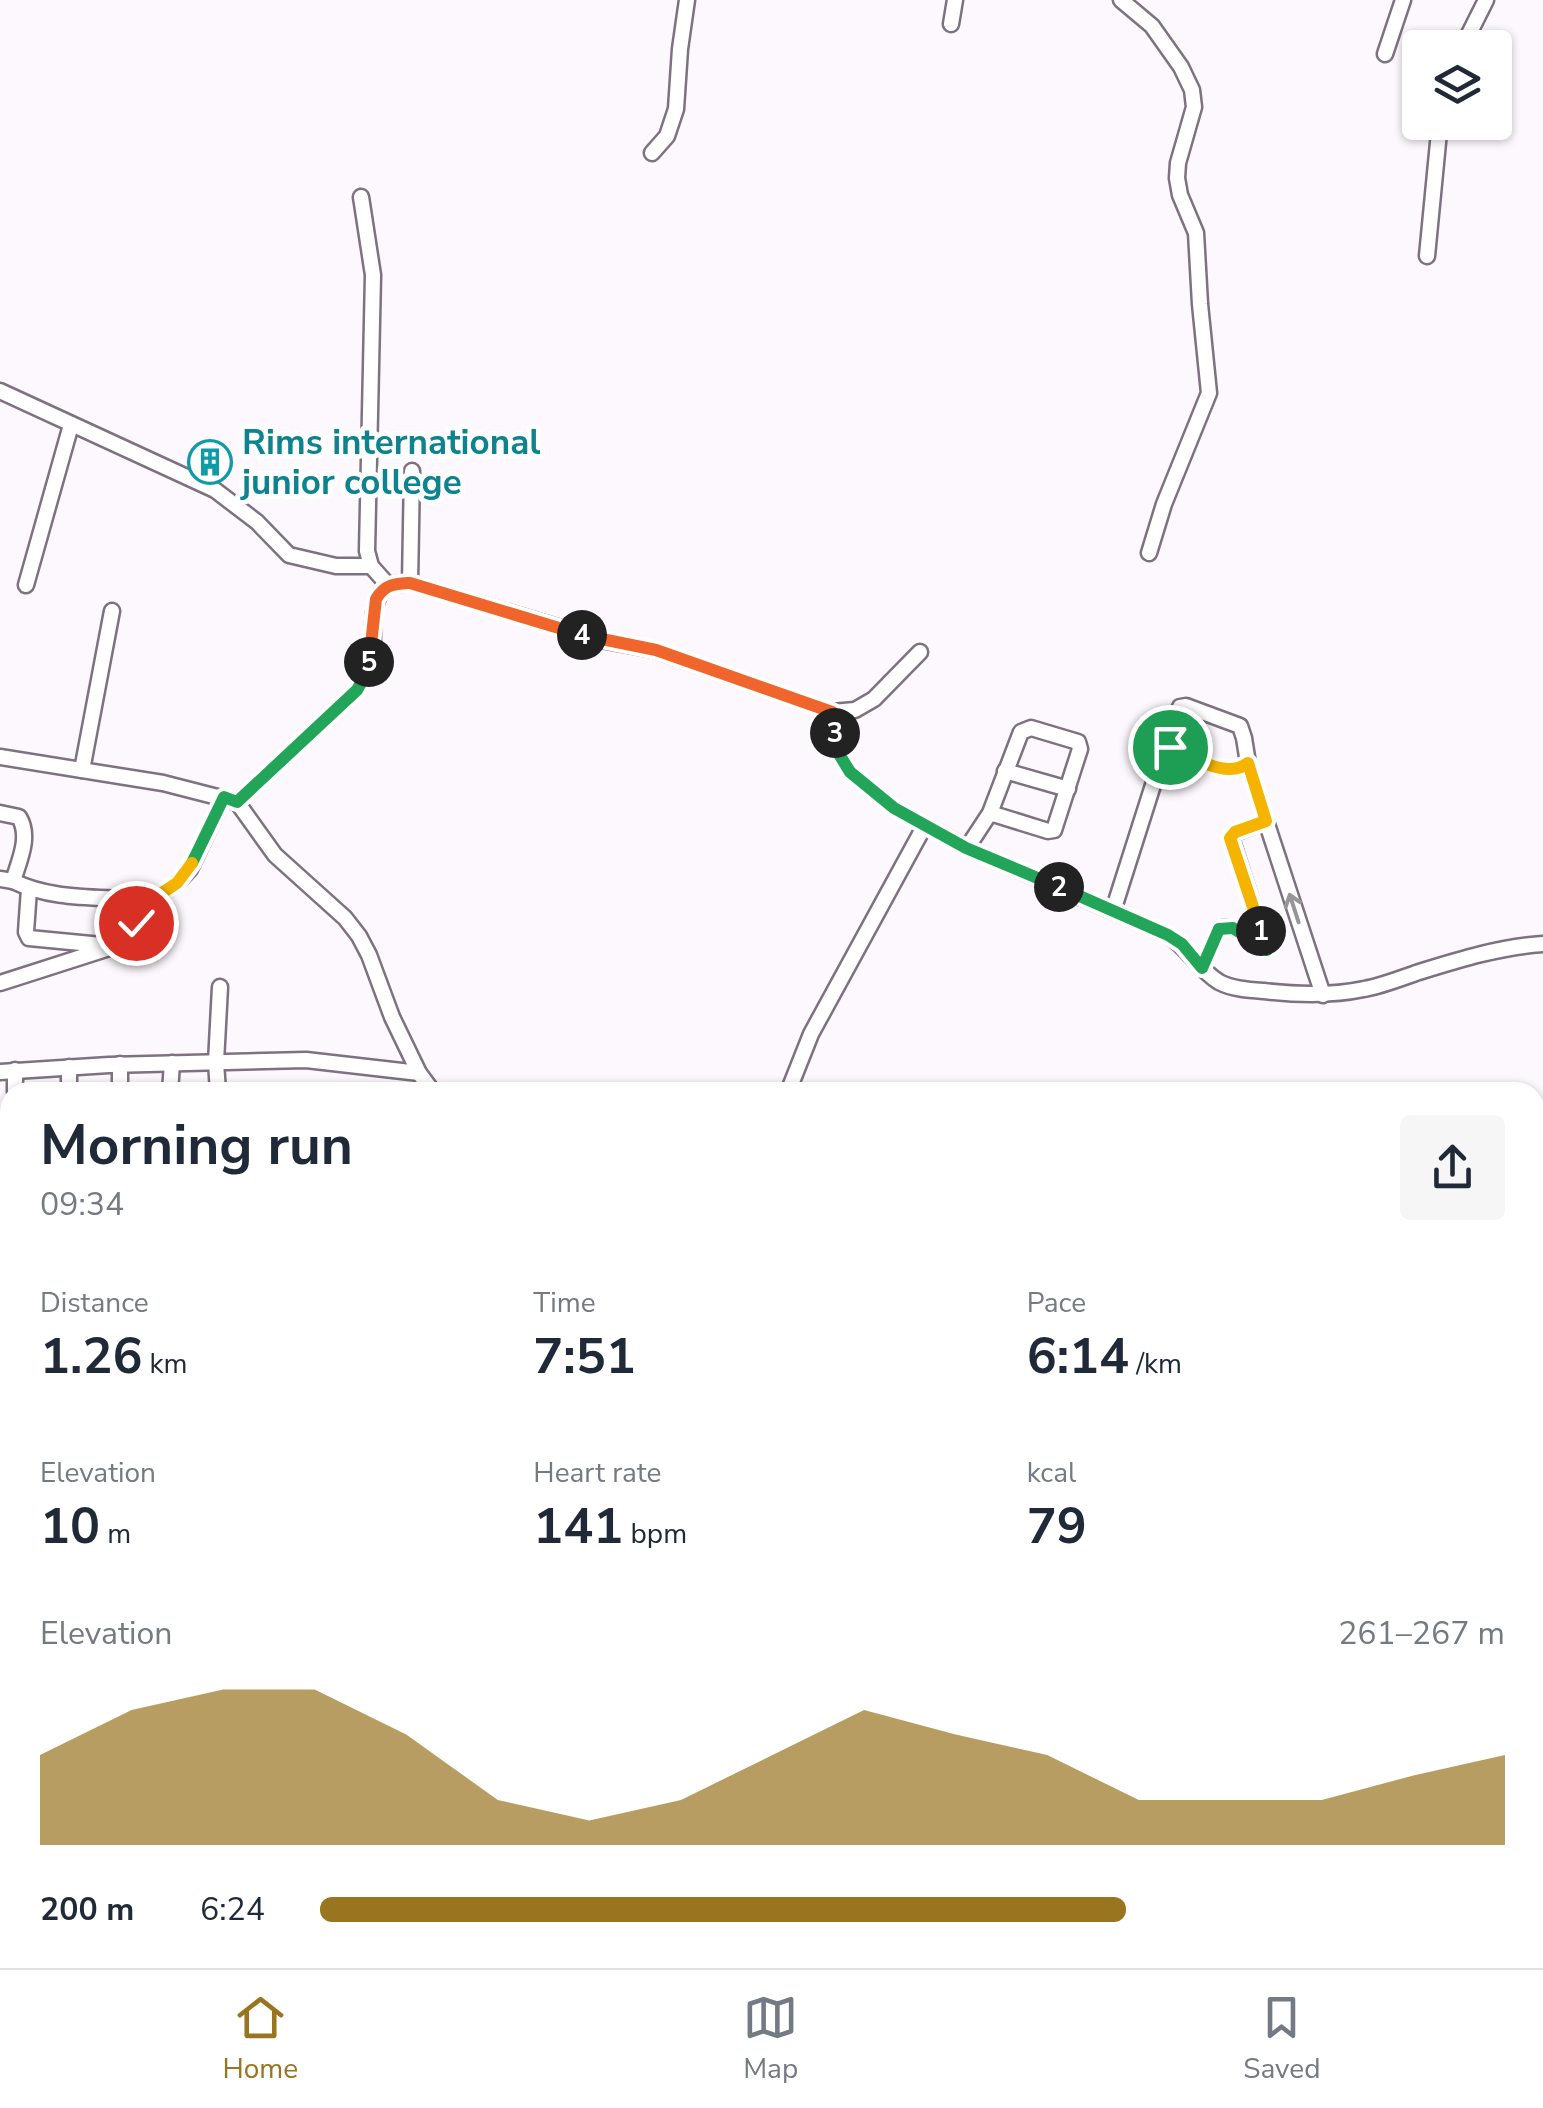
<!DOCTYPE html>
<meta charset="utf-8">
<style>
body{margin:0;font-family:"Nunito Sans",sans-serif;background:#f6f6f7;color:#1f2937;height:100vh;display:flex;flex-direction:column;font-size:38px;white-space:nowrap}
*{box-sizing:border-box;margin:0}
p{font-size:32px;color:#747a83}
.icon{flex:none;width:55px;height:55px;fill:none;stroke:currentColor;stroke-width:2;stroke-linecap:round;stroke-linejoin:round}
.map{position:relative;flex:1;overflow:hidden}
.details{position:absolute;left:0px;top:1082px;width:1545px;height:888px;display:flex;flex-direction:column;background:#fff;border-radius:30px 30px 0 0;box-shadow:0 2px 8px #0004}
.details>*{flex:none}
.fabs{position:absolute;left:1402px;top:30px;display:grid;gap:20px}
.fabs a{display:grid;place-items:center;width:110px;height:110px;border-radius:10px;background:#fff;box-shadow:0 2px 8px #0004;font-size:50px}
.pin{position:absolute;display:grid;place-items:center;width:85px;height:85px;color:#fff;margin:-42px;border:5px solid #fff;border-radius:50%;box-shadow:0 2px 10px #0007}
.km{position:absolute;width:50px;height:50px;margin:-25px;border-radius:50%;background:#222;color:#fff;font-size:28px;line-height:50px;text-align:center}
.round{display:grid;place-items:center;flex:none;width:105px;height:105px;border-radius:10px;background:#f6f6f7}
.headline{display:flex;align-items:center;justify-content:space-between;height:170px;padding:0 40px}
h1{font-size:55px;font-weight:700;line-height:75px}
.stats{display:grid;grid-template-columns:repeat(3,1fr);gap:15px;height:170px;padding:10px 40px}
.stats div{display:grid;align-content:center}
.stats b{font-size:50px;font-weight:700}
.stats small{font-size:28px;font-weight:400}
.stats p{font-size:28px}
.chart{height:280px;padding:20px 40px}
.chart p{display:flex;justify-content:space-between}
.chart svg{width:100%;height:180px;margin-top:10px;fill:#9a7520;opacity:.7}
ul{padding:0 40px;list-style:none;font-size:32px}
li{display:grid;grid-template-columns:160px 120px 1fr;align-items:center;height:75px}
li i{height:25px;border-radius:12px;background:#9a7520}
.tab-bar{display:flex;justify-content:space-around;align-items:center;height:140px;border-top:2px solid #e0e1e3;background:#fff;font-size:28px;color:#747a83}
.tab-bar a{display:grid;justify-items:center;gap:5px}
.tab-bar .current{color:#9a7520}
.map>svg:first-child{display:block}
</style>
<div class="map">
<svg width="1543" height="1968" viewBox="0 0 1543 1968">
<rect width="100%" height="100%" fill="#fdf7fe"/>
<g fill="#e1e6b1">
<polygon points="1543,1732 1543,1892 1535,1892 1535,1733"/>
<polygon points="805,1960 1228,1960 1119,1964 1117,1968 799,1968"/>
</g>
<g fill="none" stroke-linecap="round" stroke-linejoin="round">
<g stroke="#7e7180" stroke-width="19">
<g id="minor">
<polyline points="1121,0 1152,26 1181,67 1192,90 1194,107 1178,163 1177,178 1180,195 1196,233 1200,304 1209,393 1164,504 1149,553"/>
<polyline points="951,24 955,0"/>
<polyline points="1462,48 1486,0"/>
<polyline points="1385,54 1403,0"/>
<polyline points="652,153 667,136 676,109 680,49 687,0"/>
<polyline points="361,197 373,275 367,551 371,566 388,585"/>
<polyline points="1427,256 1440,122"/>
<polyline points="0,391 215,490 257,522 289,555 336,566 371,566"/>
<polyline points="410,583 412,471"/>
<polyline points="26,585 71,425"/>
<polyline points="388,585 410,583 601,640 655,650 832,712 855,710 874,699 920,652"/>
<path d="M832,712L839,754L850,772L894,808L967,848L1168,935C1188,948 1199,970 1219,982C1232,989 1249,990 1264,991C1298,995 1331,996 1364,989C1381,986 1399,979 1416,973C1458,960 1499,947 1543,944"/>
<polyline points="0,757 163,783 237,802 275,855 345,918 359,936 369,955 392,1017 419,1073 433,1092"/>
<path d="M1248,763C1228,779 1197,759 1176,751L1170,747L1169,740L1180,707L1186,706L1240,726L1244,738L1248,763L1266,821L1323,995"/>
<polyline points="82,770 112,611"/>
<polyline points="1005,771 1068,789"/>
<path d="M237,802L357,690C364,678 369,667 372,653C375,631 368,600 388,585"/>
<path d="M0,813L19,817C31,837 19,861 13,881L0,879"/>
<polyline points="1266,821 1235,833 1231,838 1267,950"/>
<polyline points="967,848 990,813 1048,831 1054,830 1080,749 1078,742 1031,728 1021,732 990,813"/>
<polyline points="29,889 26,932 29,938 112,946"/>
<polyline points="136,911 177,883 190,869 224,797"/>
<polyline points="1113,911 1161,760"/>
<path d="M1202,968L1219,929C1237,924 1252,940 1266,949"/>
<path d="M0,983L128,942C135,926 144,909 124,899C87,897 47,898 13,881"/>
<polyline points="0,1072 109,1065 306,1060 419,1073"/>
<polyline points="15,1092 15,1070"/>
<polyline points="69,1092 69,1067"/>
<polyline points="120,1092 120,1064"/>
<polyline points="170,1092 172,1063"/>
<polyline points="218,1092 216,1062 220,987"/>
<polyline points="788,1092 811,1034 925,825"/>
<polyline points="0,1154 10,1154"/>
<polyline points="0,1198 10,1198"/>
<polyline points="2,1261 3,1369 10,1377"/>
<polyline points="0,1813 10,1817"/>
<polyline points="0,1825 10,1829"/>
<polyline points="0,1877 10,1877"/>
<polyline points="208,1960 207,1963 221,1968"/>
<polyline points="475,1960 499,1968"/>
<polyline points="189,1968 192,1960"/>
<polyline points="299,1968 302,1960"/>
<polyline points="378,1968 381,1960"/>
<polyline points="426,1968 429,1960"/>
</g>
</g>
<g stroke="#7e7180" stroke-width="22">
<g id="major">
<polyline points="0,1387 10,1388"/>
<polyline points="1187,1960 1192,1968"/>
</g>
</g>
<use href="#minor" stroke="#fff" stroke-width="14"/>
<use href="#major" stroke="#fff" stroke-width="18"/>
</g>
<defs><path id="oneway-shaft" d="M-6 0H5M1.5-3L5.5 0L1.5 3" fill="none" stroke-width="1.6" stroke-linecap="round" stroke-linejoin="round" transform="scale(2.5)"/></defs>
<use stroke="#989598" href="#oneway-shaft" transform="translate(1294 908) rotate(-108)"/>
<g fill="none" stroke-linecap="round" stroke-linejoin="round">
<g stroke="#fff" stroke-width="20">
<path id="split-1" d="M1170,747L1176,751C1197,759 1228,779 1248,763L1266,821L1235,832L1230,838L1261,931"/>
</g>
<g stroke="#fff" stroke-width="20">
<polyline id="split-2" points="1059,887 1168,935 1182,944 1202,968 1219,929 1233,928 1267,950 1261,931"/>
</g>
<g stroke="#fff" stroke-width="20">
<polyline id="split-3" points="835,733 839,754 850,772 894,808 966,848 1059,887"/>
</g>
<g stroke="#fff" stroke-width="20">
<polyline id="split-4" points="582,635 656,650 832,712 835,733"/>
</g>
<g stroke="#fff" stroke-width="20">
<path id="split-5" d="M369,662L376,599C385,584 394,584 410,583L582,635"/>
</g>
<g stroke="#fff" stroke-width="20">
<polyline id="split-6" points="192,863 224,797 237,802 357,690 367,672 369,662"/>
</g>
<g stroke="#fff" stroke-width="20">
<polyline id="split-7" points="136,923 136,910 177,883 192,863"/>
</g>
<use href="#split-1" stroke="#f5b400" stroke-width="12"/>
<use href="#split-2" stroke="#22a559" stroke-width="12"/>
<use href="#split-3" stroke="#22a559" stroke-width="12"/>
<use href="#split-4" stroke="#f0652b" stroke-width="12"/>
<use href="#split-5" stroke="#f0652b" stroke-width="12"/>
<use href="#split-6" stroke="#22a559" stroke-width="12"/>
<use href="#split-7" stroke="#f5b400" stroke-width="12"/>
</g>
<defs>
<g id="building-ring" transform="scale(2.25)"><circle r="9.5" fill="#fff" stroke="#0f9aa8" stroke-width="1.5"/><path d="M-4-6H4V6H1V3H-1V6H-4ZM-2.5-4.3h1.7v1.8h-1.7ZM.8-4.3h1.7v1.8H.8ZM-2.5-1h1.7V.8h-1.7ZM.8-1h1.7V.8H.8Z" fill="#0f9aa8"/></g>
</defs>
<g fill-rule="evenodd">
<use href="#building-ring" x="210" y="462"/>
</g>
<g text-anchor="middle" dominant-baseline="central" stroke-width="10" stroke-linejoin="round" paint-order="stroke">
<g font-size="35" font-weight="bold" fill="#0d838f" stroke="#fff" text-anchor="start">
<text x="242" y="442">Rims international<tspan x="242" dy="40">junior college</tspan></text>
</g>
</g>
</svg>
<div class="fabs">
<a><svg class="icon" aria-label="layers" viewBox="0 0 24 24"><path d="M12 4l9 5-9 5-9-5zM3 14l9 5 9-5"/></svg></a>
</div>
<div class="pin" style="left:1170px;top:747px;background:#1e9e55"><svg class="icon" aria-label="arrive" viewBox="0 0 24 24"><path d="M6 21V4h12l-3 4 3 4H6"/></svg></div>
<div class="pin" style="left:136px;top:923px;background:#d93025"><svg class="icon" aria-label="check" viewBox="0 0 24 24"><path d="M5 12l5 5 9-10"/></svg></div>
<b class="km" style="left:1261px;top:931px">1</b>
<b class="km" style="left:1059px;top:887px">2</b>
<b class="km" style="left:835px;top:733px">3</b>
<b class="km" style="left:582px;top:635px">4</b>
<b class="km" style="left:369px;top:662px">5</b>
<section class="details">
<div class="headline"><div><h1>Morning run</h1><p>09:34</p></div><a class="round"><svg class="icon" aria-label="share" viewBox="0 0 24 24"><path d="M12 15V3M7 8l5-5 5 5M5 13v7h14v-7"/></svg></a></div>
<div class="stats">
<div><p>Distance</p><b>1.26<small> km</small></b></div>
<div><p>Time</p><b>7:51</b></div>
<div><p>Pace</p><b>6:14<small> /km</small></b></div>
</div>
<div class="stats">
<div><p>Elevation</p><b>10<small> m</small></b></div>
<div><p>Heart rate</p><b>141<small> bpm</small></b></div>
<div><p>kcal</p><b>79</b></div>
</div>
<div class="chart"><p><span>Elevation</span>261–267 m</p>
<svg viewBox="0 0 160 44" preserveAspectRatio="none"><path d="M0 44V22L10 11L20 6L30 6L40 17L50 33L60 38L70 33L80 22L90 11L100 17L110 22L120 33L130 33L140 33L150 27L160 22V44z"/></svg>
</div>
<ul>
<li><b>200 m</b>6:24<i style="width:68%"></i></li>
</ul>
</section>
</div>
<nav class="tab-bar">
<a class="current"><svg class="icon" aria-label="home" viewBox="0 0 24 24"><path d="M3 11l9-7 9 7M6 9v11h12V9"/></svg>Home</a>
<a><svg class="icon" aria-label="map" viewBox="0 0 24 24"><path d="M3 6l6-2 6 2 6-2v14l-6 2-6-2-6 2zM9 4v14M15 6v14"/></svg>Map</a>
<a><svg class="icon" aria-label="saved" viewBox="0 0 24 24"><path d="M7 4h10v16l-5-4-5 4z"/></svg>Saved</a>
</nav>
